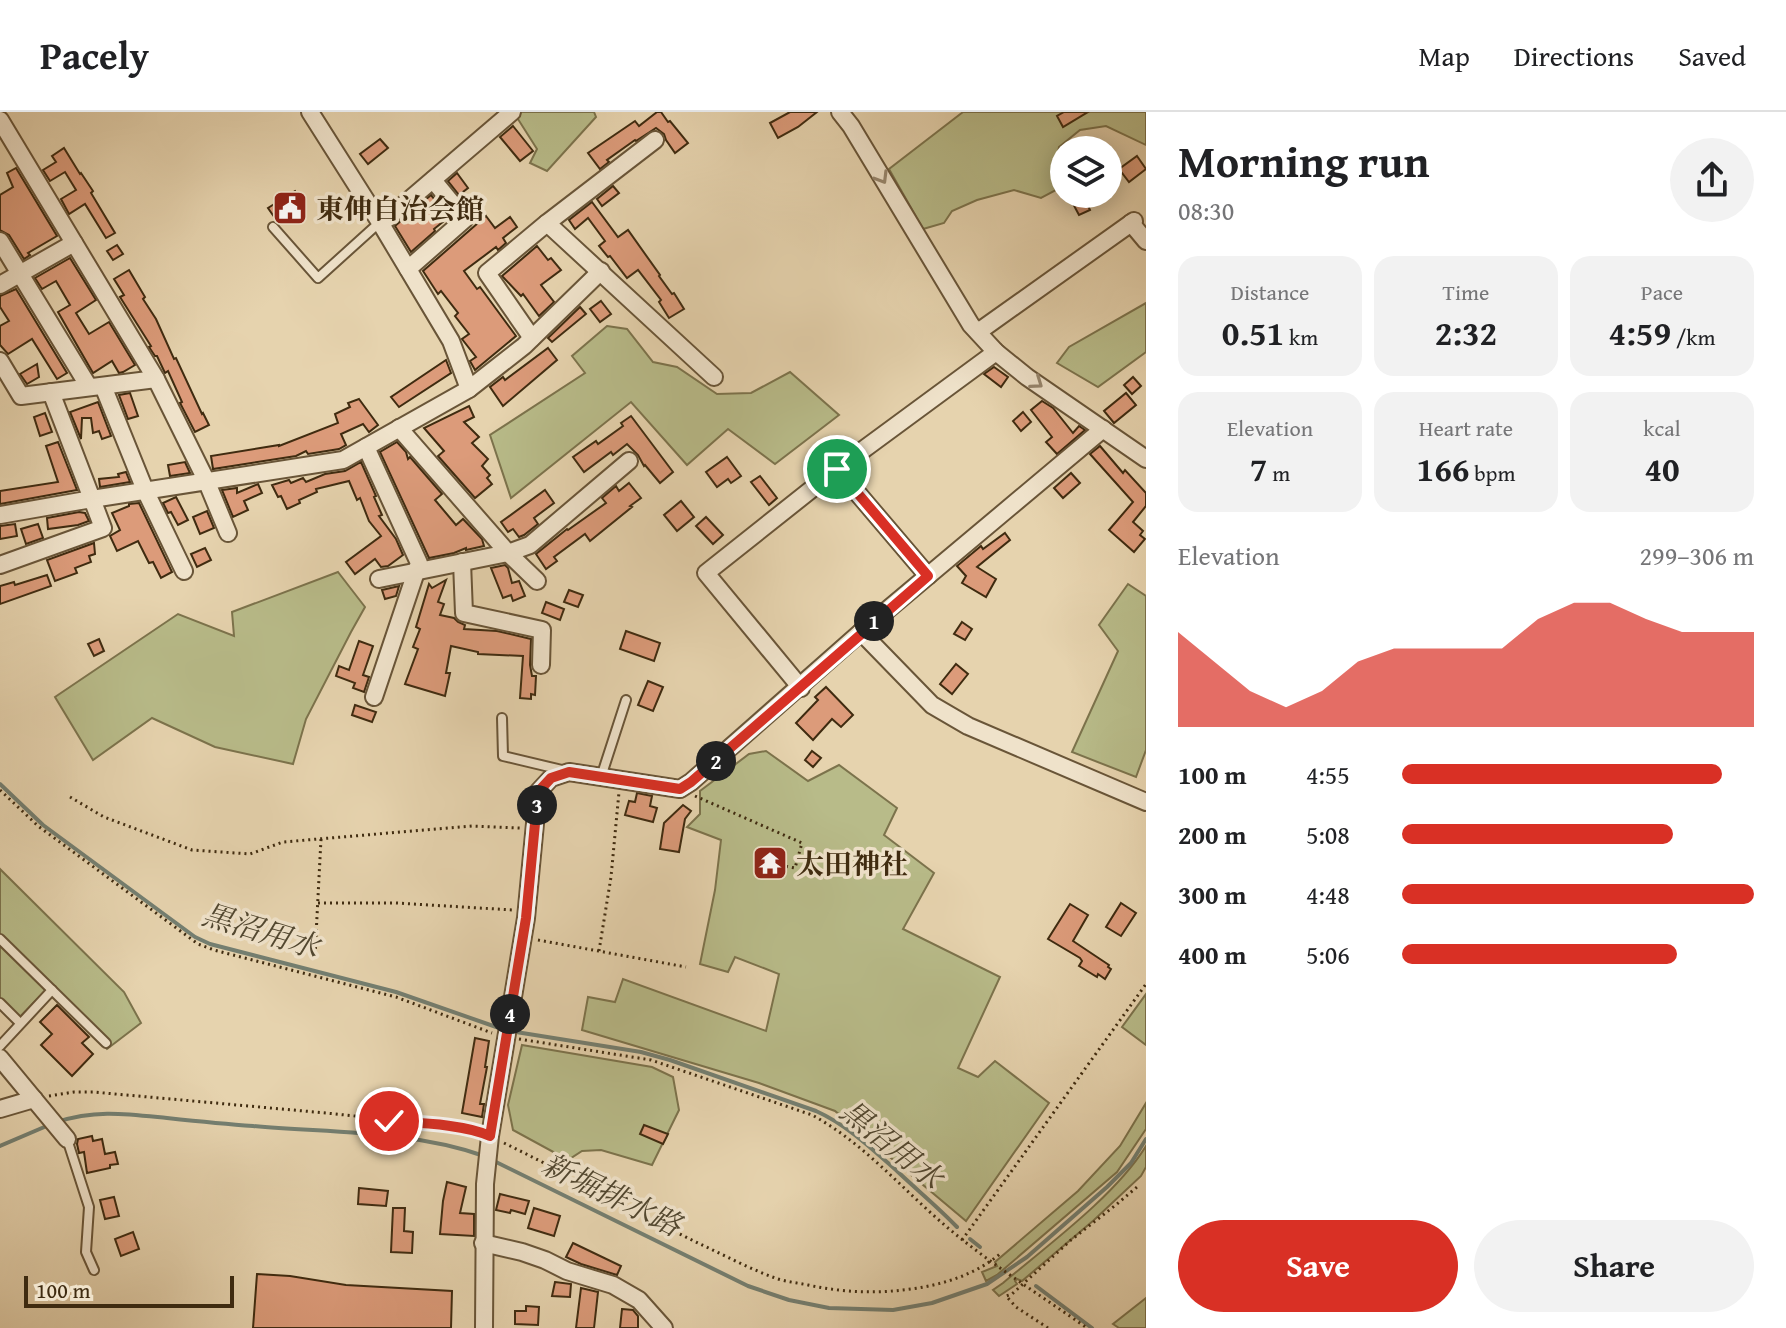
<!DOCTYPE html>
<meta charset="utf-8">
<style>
body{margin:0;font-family:"Gentium Book Plus","Noto Serif JP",serif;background:#f2f2f2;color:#202124;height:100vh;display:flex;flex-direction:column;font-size:30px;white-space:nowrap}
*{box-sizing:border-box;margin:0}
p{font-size:26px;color:#757577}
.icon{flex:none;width:44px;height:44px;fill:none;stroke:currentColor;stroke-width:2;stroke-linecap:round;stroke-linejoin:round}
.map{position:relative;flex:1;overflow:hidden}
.details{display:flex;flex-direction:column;background:#fff;width:640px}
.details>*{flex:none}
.buttons{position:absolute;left:1050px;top:24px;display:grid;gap:16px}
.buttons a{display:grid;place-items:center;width:72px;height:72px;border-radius:50%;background:#fff;box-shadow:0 4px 20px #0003;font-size:40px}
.scale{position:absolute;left:24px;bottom:20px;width:210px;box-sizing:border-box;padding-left:8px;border:4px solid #3f2b10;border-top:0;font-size:22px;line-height:28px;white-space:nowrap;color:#3f2b10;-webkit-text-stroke:6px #efe2ca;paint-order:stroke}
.pin{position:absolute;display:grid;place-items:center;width:68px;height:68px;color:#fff;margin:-34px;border:4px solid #fff;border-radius:50%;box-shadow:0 2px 8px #0007}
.km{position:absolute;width:40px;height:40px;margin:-20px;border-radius:50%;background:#222;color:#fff;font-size:22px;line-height:40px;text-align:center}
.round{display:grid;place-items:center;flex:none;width:84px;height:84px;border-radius:42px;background:#f2f2f2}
.headline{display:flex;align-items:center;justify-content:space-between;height:136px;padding:0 32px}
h1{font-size:44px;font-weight:700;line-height:60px}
.figures{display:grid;grid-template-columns:repeat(3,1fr);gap:12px;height:136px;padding:8px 32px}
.figures div{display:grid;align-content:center;border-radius:20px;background:#f2f2f2;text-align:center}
.figures b{font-size:34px;font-weight:700}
.figures small{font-size:22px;font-weight:400}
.figures p{font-size:22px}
.chart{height:224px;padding:16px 32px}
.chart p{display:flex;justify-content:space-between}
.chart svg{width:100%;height:144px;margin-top:8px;fill:#d93025;opacity:.7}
.cta{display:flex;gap:16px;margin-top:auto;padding:16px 32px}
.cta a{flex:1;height:92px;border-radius:48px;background:#d93025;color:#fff;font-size:32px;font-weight:700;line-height:92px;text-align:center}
.cta a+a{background:#f2f2f2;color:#202124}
ul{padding:0 32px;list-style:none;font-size:26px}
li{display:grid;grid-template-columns:128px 96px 1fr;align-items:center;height:60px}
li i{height:20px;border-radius:10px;background:#d93025}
header{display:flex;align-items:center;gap:48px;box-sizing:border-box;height:112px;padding:0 40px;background:#fff;border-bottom:2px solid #e0e0e0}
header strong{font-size:38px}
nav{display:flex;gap:44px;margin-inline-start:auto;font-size:28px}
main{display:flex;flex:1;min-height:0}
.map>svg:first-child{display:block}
</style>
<header>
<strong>Pacely</strong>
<nav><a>Map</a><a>Directions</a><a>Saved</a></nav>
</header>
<main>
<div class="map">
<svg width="1146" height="1216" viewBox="0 0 1146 1216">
<rect width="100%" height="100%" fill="#e6d3ae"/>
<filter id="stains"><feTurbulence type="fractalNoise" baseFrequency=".0025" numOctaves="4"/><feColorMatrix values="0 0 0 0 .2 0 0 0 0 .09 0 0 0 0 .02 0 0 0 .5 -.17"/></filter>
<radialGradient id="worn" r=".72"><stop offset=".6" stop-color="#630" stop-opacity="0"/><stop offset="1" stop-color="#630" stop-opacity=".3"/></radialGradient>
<g fill="#b8bb89" stroke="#7c734c" stroke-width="2">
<polygon points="520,0 594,0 596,5 547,59 530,51 537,37 516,4"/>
<polygon points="963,0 1146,0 1146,33 1106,14 1080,18 1059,35 1056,52 1058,77 1041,86 1014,78 977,88 952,99 944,111 923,117 889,57"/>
<polygon points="1146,191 1146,240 1098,275 1057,251 1069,235"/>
<polygon points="607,214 627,217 653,250 677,255 717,282 751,281 790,260 839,303 775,352 728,317 687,353 631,290 511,386 490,323 585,261 572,244"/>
<polygon points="338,460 365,495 351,520 306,607 293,652 215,635 152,606 93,648 55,585 178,502 234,524 232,500"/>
<polygon points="1128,472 1146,484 1146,638 1136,665 1072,640 1118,539 1099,513"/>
<polygon points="766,639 808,669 839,653 897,696 884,723 934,761 903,817 1000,865 958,956 978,965 995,949 1049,991 966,1109 835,999 759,971 582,918 588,885 615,890 623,867 766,919 779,862 735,845 728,860 700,852 715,778 721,728 687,715 700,702 700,679 749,642"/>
<polygon points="0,757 124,880 141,911 107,937 46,878 15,910 0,896"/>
<polygon points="1146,882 1146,933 1122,915"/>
<polygon points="522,933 652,955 673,965 679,998 652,1053 601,1038 582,1039 568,1048 513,1018 508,993"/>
<polygon points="1146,991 1146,1017 1117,1060 997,1163 986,1169 982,1160 997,1154 995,1150 1078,1079 1120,1034"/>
<path d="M1146,1034V1055L1141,1064L1094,1108L1022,1169L1017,1167L1015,1169L1017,1172L999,1184L993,1178L1003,1171C1048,1133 1115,1084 1146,1034Z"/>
<polygon points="1146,1186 1146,1216 1119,1216 1113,1212"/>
</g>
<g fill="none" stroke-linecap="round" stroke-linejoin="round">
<g stroke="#747f71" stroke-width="4">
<polyline points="0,672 43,713 195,825 210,832 396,880 502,917"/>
<path d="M516,920L641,940L670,948L816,999C847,1013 872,1037 897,1059C917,1078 938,1095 957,1115"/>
<path d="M57,1010C95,997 128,1002 167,1006C195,1009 224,1012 253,1014C329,1021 410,1018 484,1044"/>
<polyline points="0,1034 49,1013"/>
<polyline points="492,1048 748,1174 789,1188 829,1196 893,1198 932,1191 987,1172 1027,1145 1107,1075 1131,1051 1146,1027"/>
<polyline points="970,1127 980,1135"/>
<polyline points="1036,1174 1092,1216"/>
</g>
</g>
<g fill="#dc9b7a" stroke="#3f2b10" stroke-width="2">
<polygon points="657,0 661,0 668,10 670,9 688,31 675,41 666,28 664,22 656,16 636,29 635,28 607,48 609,50 600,57 588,41 635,9 639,14"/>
<polygon points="790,0 817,0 798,15 778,26 770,11"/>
<polygon points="1064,0 1088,0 1063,15 1057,4"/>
<polygon points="513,14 533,39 520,49 500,25"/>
<polygon points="380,27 388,36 368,52 360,42"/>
<polygon points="64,36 80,62 81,61 93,79 91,81 115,121 106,126 85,92 69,102 61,87 76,78 65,60 50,69 43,58 56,50 52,44"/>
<polygon points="1137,44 1146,57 1129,70 1119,57"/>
<polygon points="16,56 57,124 28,141 30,143 24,147 9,123 0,118 0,83 13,75 7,61"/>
<polygon points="457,61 468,76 459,83 448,69"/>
<polygon points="613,74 619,81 602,94 597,87"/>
<polygon points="295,79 304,93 277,109 268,96"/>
<polygon points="1083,82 1090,98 1079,103 1071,88"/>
<polygon points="431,83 449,105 434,117 435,119 411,140 395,114"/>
<polygon points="592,90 618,125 628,118 660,163 659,164 672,182 674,181 684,197 669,206 659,190 661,188 638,158 627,166 610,144 608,145 599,134 605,129 588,106 575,117 569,108"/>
<polygon points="486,104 495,116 510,105 517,115 503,126 506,131 498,138 496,135 464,159 477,177 480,175 516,224 475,258 470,249 476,245 462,227 469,222 455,204 458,201 441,179 438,182 423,159"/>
<polygon points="117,133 123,142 113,148 107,139"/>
<polygon points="537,134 548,148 551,146 561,158 541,173 554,190 539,204 523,182 521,184 502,164"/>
<polygon points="70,146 96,188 76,201 89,222 109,210 135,253 123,260 119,261 112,249 93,261 58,200 70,193 56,169 42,177 35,166"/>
<polygon points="129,158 145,185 143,187 156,207 174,247 176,246 202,302 203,301 209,313 195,320 180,291 182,290 168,259 165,261 157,244 155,244 149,235 151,234 120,185 124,183 114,167"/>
<polygon points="16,177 67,261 57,267 32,227 8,242 0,233 0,214 9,209 0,195 0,184"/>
<polygon points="601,189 611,202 600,210 590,197"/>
<polygon points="580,195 586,202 552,230 548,226"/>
<polygon points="548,236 557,248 503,294 490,275 503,265 505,268"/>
<polygon points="446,248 451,261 399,295 391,285"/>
<polygon points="37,252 39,265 27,272 20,262"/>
<polygon points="994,255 1008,265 1001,275 984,262"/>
<polygon points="1133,265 1141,274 1132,282 1124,273"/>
<polygon points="130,281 138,304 128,307 119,283"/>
<polygon points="1126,281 1136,293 1114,311 1104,299"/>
<polygon points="359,287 378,313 369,320 363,312 341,322 346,333 339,337 308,342 306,339 296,344 213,357 211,344 279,333 279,334 338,311 335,302 350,295 348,291"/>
<polygon points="1042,289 1053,296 1073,321 1079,314 1085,318 1057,342 1046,330 1052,325 1031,298"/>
<polygon points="98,290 111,324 102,327 99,319 93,321 91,306 82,306 81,327 70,300"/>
<polygon points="469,294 474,305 464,310 479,325 472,331 488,347 482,354 490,363 487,366 492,372 475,386 438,344 444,339 424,316"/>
<polygon points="1023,300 1031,310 1021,319 1013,309"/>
<polygon points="45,301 52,320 40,324 34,305"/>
<polygon points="631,304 673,360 660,371 645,353 644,354 638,343 627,332 613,343 611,340 584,360 573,345 596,329 598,332 623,314 621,311"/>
<polygon points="58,330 77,378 0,392 0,379 58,370 46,334"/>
<polygon points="397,330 406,340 408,347 410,345 442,382 435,388 456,413 463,407 482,427 484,434 466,438 466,436 454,441 429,446 380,340"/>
<polygon points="1100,334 1123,361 1125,358 1146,381 1146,394 1133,410 1143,419 1140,423 1145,427 1134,440 1109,418 1133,390 1090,342"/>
<polygon points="727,345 741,364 731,371 728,367 717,375 706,360"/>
<polygon points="185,350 190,361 170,364 168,353"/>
<polygon points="361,350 376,384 374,385 382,403 379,404 396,427 403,443 388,454 381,455 375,447 355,462 346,450 381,424 369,409 360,386 357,388 349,369 316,377 317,380 299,388 300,391 287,397 281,384 278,385 272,373 289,368 291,371 303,366 306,370 325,362 345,359"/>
<polygon points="126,360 130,370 100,375 99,367 119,365 118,362"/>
<polygon points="1071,361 1080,371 1063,386 1054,376"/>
<polygon points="760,364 777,386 769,393 751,370"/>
<polygon points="629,371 641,386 630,394 632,395 590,429 585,422 554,445 557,449 546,457 536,442 567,417 568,418 606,391 602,386 616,374 619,379"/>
<polygon points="258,372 262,381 244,389 248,398 233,405 222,378 237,376 237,381"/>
<polygon points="545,378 554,391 534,406 538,412 524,423 519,425 513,417 508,420 501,410"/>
<polygon points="176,385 188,408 178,413 171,400 168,401 163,391"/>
<polygon points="681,389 694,405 677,419 664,403"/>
<polygon points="139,391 172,460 161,466 153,450 149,451 138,429 117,439 110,424 120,418 112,401 129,394 129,392"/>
<polygon points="207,399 214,416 200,422 193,405"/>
<polygon points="79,400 85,401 89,409 78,413 48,417 47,406"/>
<polygon points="706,405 723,423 713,432 696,414"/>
<polygon points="15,412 17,424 0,427 0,414"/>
<polygon points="38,412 43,426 26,432 21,417"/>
<polygon points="1005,421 1010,428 977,455 996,467 986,485 962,471 966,464 957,454 981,434 983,437"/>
<polygon points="94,431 95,442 89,444 91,450 75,456 77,461 55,469 47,448"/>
<polygon points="205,436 211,448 197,455 191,442"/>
<polygon points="505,453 508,456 512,471 519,469 525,484 513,489 511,483 503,486 491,456"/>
<polygon points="47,463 51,474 0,492 0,474 14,470 15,473"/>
<polygon points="446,468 438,490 444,492 440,503 454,506 458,510 465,513 464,517 497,519 531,527 530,553 532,564 536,564 535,583 531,582 531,587 520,586 523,544 478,542 478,540 451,534 446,561 450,561 445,584 405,572 418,537 413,535 420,517 416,515 429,472 432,476"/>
<polygon points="399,474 396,484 385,487 382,478"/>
<polygon points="569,478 583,483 578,495 564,490"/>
<polygon points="546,490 564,497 560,508 542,501"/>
<polygon points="962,510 972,517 965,528 954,522"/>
<polygon points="626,519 660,531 654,549 620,537"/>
<polygon points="99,527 104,539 94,544 88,532"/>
<polygon points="359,529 373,534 363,563 369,565 364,580 353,576 355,571 336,564 339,554 349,558"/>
<polygon points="956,552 968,562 952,582 940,572"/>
<polygon points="648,569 663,575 653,599 638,593"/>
<polygon points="826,575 853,603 841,615 832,607 813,628 796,611 818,588 815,585"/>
<polygon points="355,593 376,600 372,610 352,603"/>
<polygon points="812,639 821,646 813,655 805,648"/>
<polygon points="637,681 652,684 650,694 657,696 653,710 625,703 629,689 635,690"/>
<polygon points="683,693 691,699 685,707 679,740 660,737 664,711"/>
<polygon points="766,743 776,745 773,758 763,756"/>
<polygon points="1121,791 1136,801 1121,824 1106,815"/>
<polygon points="1070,792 1088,803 1073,829 1109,853 1108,855 1111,857 1105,867 1098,862 1097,865 1079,854 1082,849 1080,846 1048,827"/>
<polygon points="57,893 89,925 82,931 93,942 72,964 41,933 52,922 40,910"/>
<polygon points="475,926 489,929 485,955 487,955 480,992 484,992 482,1005 462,1001"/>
<polygon points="644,1013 668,1022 663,1032 640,1022"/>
<polygon points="92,1024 93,1029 102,1027 105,1042 115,1040 118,1052 110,1053 110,1056 87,1061 84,1040 79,1041 77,1032 78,1027"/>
<polygon points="447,1070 466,1075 460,1101 474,1102 474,1124 440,1122 443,1089"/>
<polygon points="359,1076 388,1079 386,1094 358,1092"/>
<polygon points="500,1082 529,1089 525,1102 511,1098 510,1101 496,1098"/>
<polygon points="114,1085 119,1104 105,1107 100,1088"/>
<polygon points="393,1096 405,1096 404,1119 413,1120 412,1141 391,1140"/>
<polygon points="534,1096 560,1104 554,1124 528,1116"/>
<polygon points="133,1120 139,1137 121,1144 115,1127"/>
<polygon points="573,1131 621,1154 617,1163 581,1152 566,1145"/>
<polygon points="257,1162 290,1164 346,1173 452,1179 451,1216 253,1216"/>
<polygon points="555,1170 571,1172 570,1185 552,1184"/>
<polygon points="581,1176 598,1180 594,1216 576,1216"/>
<polygon points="526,1194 539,1195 538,1213 515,1212 515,1199 526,1199"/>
<polygon points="622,1197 633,1198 638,1204 638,1216 620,1216"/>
</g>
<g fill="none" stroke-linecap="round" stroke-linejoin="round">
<g stroke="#695538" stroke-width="12">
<g id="service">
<polyline points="273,115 318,166 380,110"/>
<polyline points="502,606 503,644 562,658"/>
<polyline points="601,665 626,588"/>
<polyline points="0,827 106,931"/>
<polyline points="0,891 20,911"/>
<polyline points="0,934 52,878"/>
<polyline points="67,1027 89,1095 86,1140 94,1158"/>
</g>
</g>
<g stroke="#695538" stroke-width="20">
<g id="minor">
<polyline points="310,0 381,112 451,229 469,277"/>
<polyline points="840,0 851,14 971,213 996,240 1027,265 1146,347"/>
<polyline points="0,8 156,267 206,368 228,421"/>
<polyline points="547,111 714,265"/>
<polyline points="1131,111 1146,129"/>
<polyline points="381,112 512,0"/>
<polyline points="0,129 89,275"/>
<polyline points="408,157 465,107 433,68"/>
<polyline points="0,173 74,131"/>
<polyline points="978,220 1134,109"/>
<polyline points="532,226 487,161 547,111 655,28"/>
<polyline points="0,249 21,284 156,267"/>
<polyline points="103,274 145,378 184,459"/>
<polyline points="51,280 92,387 343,348 469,277 524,234 601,159"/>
<polyline points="399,316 508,441 537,469"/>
<polyline points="366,335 419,451 374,585"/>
<polyline points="837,357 928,464"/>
<polyline points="0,403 92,387 103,416 0,453"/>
<polyline points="462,450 464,501 542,518 541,553"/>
<polyline points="379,467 508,441 530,433 629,349"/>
<polyline points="861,520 932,593 968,614 1146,690"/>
<polyline points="801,576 706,461 837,357 996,240"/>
<polyline points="0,946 67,1027"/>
<polyline points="0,997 34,987"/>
<polyline points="483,1131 522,1140 545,1148 567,1159 613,1173 639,1188 664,1216"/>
<polyline points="484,1216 485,1072 490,1024 526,806 538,680 551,666 569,660 680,677 691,670 861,520 1103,317"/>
</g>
</g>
<g stroke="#3f2b10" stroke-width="3" stroke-dasharray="2 4" stroke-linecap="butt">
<polyline points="0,678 38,714 198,832 214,838 396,885 492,921"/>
<polyline points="695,684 802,731 795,756 779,753"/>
<polyline points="70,685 104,705 192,738 250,742 283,730 472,714 520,716"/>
<polyline points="318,791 396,791 513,798"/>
<polyline points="538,828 686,855"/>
<polyline points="599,839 611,765 619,680"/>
<polyline points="315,843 321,727"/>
<path d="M519,927L651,948L812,1003C864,1031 903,1078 948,1116C992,1153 1040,1183 1087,1216"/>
<polyline points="49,984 74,980 93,980 326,1001 441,1013 475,1019"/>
<path d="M504,1031C570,1063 634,1100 700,1132C726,1144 752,1158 778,1167C788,1170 798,1171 808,1173C845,1181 880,1182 918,1176C948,1171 978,1161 1001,1141"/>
<polyline points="962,1128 1146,872"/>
<polyline points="1048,1216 1016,1195 1006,1184 1012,1182 1071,1128 1117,1092 1137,1075"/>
</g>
<use href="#service" stroke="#efe2ca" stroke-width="8"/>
<use href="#minor" stroke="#efe2ca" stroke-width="16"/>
</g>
<defs><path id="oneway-chevron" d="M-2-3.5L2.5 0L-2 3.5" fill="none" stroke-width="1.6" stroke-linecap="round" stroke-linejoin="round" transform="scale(2)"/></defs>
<g stroke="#97866d">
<use href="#oneway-chevron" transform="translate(882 66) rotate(59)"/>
<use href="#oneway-chevron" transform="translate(1037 271) rotate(35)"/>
</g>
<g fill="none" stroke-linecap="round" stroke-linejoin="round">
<g stroke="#fff" stroke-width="16">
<path id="route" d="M389,1009C418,1011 464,1012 490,1024L526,806L538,680L551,666L569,660L680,677L691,670L928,464L837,357"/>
</g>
<use href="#route" stroke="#d93025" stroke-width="10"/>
</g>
<defs>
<g id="civic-square" transform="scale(1.8)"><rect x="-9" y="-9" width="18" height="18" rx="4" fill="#8f2418" stroke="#efe2ca"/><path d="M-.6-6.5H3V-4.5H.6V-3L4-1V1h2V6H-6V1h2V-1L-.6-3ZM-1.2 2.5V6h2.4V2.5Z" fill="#fff"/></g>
<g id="temple-square" transform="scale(1.8)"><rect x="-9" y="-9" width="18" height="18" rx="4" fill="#8f2418" stroke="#efe2ca"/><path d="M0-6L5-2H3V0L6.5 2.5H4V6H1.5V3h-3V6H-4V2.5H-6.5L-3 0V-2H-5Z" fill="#fff"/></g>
</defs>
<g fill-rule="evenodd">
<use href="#civic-square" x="290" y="96"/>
<use href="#temple-square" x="770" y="751"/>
</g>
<g text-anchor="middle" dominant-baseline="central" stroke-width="7" stroke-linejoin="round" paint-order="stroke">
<g font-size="28" font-weight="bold" fill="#3f2b10" stroke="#efe2ca" text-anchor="start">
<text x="316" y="96">東伸自治会館</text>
<text x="796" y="751">太田神社</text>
</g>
<g font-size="30" font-style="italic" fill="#514730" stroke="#efe2ca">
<text transform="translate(261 818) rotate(17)">黒沼用水</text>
<text transform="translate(892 1032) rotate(39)">黒沼用水</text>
<text transform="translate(612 1082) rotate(26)">新堀排水路</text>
</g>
</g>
<rect width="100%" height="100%" filter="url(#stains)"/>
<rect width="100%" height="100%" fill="url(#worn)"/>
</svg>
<div class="buttons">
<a><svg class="icon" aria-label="layers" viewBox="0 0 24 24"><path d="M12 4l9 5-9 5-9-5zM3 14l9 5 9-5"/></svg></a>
</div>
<div class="scale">100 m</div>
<div class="pin" style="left:837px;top:357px;background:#1e9e55"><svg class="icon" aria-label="arrive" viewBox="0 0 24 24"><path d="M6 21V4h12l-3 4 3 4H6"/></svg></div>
<div class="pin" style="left:389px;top:1009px;background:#d93025"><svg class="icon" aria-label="check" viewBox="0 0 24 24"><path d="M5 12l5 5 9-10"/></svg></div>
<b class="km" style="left:874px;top:509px">1</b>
<b class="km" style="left:716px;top:649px">2</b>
<b class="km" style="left:537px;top:693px">3</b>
<b class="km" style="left:510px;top:902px">4</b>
</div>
<section class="details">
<div class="headline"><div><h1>Morning run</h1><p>08:30</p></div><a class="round"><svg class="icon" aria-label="share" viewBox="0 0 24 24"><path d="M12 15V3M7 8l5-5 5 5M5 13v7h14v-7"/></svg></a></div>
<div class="figures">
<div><p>Distance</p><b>0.51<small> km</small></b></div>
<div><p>Time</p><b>2:32</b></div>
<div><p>Pace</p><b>4:59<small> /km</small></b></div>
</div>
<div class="figures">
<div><p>Elevation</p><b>7<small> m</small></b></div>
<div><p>Heart rate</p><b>166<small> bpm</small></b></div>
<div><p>kcal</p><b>40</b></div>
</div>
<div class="chart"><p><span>Elevation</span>299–306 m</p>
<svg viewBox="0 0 160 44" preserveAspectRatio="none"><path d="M0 44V15L10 24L20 33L30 38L40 33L50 24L60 20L70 20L80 20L90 20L100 11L110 6L120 6L130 11L140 15L150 15L160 15V44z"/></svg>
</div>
<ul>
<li><b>100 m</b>4:55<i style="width:91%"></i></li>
<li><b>200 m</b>5:08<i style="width:77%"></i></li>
<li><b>300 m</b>4:48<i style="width:100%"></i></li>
<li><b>400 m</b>5:06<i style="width:78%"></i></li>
</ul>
<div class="cta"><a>Save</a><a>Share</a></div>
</section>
</main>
